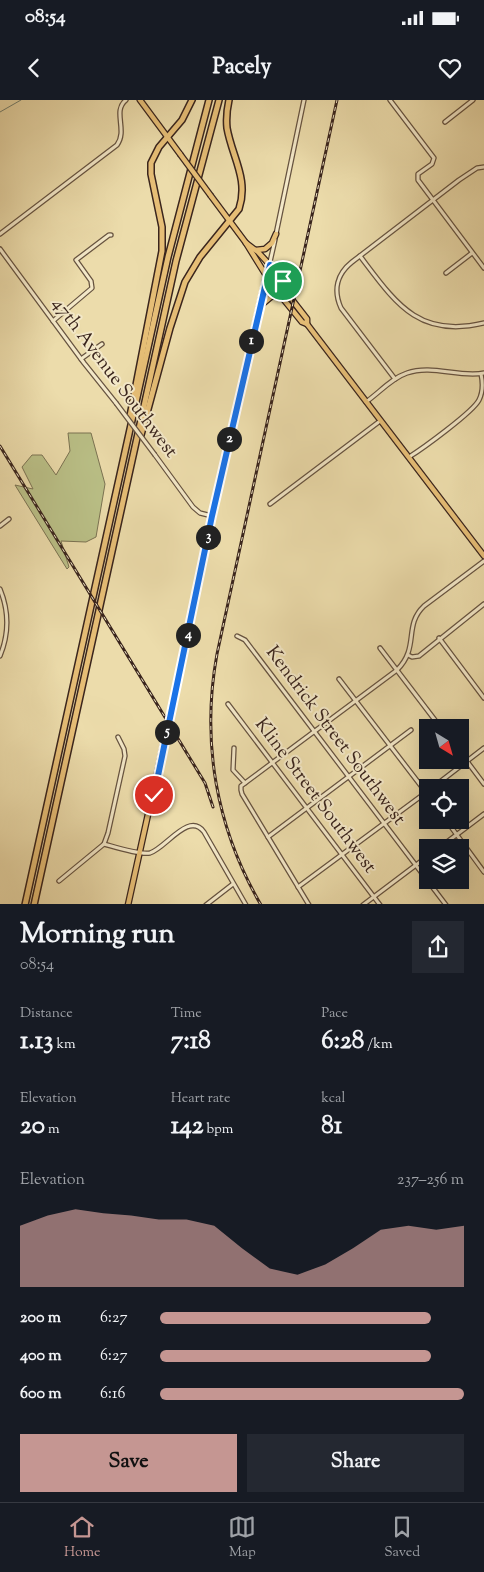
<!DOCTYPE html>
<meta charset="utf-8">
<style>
body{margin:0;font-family:"Sorts Mill Goudy",serif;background:#242831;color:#f1f3f6;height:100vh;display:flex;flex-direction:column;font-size:19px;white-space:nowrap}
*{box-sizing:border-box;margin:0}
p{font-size:16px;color:#9ea1a6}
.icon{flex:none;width:28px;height:28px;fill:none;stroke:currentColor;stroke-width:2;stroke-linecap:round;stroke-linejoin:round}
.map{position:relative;height:804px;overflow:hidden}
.details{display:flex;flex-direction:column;background:#171b24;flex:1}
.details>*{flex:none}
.needle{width:32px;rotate:143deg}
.tools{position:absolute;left:419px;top:619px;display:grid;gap:10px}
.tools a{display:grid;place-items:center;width:50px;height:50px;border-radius:0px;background:#171b24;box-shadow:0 5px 20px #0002;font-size:25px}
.pin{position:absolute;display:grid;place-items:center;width:42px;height:42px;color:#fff;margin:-21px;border:2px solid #fff;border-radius:50%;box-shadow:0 1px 5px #0007}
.km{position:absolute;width:25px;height:25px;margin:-12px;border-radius:50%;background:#222;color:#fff;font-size:14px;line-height:25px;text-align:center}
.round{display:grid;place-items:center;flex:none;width:52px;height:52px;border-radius:0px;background:#242831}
.head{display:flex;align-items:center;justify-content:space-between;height:85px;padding:0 20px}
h1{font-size:28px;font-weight:700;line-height:38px}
.stats{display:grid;grid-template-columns:repeat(3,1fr);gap:8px;height:85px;padding:5px 20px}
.stats div{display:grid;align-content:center}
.stats b{font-size:25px;font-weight:700}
.stats small{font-size:14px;font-weight:400}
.stats p{font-size:14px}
.chart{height:140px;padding:10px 20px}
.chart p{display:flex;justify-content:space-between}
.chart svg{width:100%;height:90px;margin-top:5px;fill:#c59692;opacity:.7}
.button{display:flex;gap:10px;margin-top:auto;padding:10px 20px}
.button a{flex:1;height:58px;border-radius:0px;background:#c59692;color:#111;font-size:20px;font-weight:700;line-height:58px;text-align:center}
.button a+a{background:#242831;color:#f1f3f6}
ul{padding:0 20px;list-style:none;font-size:16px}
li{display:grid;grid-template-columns:80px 60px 1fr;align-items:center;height:38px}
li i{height:12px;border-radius:6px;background:#c59692}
.status{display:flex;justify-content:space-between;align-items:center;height:35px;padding:0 25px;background:#171b24;direction:ltr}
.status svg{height:14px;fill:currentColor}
header{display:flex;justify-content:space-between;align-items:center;height:65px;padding:0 20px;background:#171b24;font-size:22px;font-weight:700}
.dock{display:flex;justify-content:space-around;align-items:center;height:70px;border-top:1px solid #363941;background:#171b24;font-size:14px;color:#9ea1a6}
.dock a{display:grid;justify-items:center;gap:2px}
.dock .active{color:#c59692}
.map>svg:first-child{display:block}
</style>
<div class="status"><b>08:54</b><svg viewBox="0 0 49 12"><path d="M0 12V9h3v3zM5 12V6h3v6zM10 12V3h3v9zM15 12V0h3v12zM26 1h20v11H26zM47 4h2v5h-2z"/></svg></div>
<header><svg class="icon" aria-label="back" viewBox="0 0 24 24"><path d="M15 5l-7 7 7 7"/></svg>Pacely<svg class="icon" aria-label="heart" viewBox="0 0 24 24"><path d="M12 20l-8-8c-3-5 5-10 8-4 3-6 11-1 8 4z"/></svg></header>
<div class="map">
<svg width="484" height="805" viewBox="0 0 484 805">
<rect width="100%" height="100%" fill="#ecdcab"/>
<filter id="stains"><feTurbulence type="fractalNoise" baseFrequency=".004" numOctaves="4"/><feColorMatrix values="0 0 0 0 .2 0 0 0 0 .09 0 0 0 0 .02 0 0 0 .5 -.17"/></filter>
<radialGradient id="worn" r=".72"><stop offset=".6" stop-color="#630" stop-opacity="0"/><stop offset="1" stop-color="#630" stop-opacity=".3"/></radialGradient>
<polygon fill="#bac087" stroke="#7a7252" points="68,333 91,333 105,384 96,437 86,442 61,441 69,467 67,469 15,385 33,389 22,367 32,355 42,355 56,375 70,351"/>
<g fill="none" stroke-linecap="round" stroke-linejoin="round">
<polyline stroke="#738071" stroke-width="1" points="0,12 21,0"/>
<g stroke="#665340" stroke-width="5.5">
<g id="minor">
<polyline points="390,0 434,58 432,64 418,74 418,80 484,168"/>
<polyline points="445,22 473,0"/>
<path d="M0,134L117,45C128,30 112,11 126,0"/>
<polyline points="276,134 304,0"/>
<polyline points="0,149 84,263 116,303"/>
<path d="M360,156C395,202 418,239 484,223"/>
<polyline points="446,173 472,153"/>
<polyline points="267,175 275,140"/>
<polyline points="53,221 92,188 91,181 76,160 109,135 111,135"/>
<polyline points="81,259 102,244"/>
<path d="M395,279L341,208C333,190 337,174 352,162L459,80L477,68L484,67"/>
<path d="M366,302C380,292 392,278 407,273C432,264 459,278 484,273"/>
<polyline points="155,355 193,407 200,413 212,416"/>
<path d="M409,357C422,349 473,312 479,300C483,292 483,283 481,274"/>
<polyline points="270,404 380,321"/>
<polyline points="0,426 9,419"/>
<path d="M0,489C9,511 9,534 0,556"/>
<polyline points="237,536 245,540 446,805"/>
<polyline points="439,538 484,598"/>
<polyline points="380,548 441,628"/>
<polyline points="408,555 412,557 419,556 484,504"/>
<polyline points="339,579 428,695"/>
<polyline points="228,604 380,805"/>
<polyline points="234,648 233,670 245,683"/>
<polyline points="460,652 484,684"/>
<polyline points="432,688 484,648"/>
<polyline points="446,720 484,772"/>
<polyline points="268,737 411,630"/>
<polyline points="104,744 108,733 125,656 124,649 118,637"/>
<polyline points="439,748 484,714"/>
<path d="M59,781L104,744C115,747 139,755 150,753C166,748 189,711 204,732L246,805"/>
<polyline points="298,787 428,691"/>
<polyline points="206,805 233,784"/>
<path d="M309,805L242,694L241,690V686L397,570C420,547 403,526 424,506L484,461"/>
<polyline points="363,805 428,756"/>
</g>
</g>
<g stroke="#3a251d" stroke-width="7">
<g id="major">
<polyline points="140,0 180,54"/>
<polyline points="211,96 246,143 272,185 302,222 307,224"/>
<polyline points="246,143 258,152 279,175 293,201 307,219 307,224 484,456"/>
<polyline points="256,150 265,149 272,143 276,134"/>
<polyline points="260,206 272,196 283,197"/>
<polyline points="128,805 179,574 212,416 266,177"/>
</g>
</g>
<g stroke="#3a251d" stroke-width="8">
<g id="highway">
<polyline points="130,316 162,151 162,127 151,74 151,63 159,47 182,20 192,0"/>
<path d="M141,335L170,228L185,182L200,157L239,109C249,79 232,57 227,28C226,18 227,9 229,0"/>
<polyline points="25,805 168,157 209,0"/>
<polyline points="34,805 176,161 219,0"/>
</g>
</g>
<use href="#minor" stroke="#f3e8c8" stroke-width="3"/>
<use href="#major" stroke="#e6be76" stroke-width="4.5"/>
<use href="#highway" stroke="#e6be76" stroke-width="5"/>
<g stroke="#3a251d" stroke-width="3">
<g id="rail">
<polyline points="0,346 205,683 213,707"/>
<path d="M261,805C216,728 201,641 217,554L337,0"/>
</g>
</g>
<use href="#rail" stroke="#f3e8c8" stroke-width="1" stroke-dasharray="4" stroke-linecap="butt"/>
<g stroke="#665340" stroke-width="5.5" stroke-linecap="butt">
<polyline id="minor-bridge" points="116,303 155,355"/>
</g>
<g stroke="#3a251d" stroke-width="7" stroke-linecap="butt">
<polyline id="major-bridge" points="180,54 211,96"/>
</g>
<use href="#minor-bridge" stroke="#f3e8c8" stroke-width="3"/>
<use href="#major-bridge" stroke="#e6be76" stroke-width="4.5"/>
</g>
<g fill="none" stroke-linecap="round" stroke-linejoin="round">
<g stroke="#fff" stroke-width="10">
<polyline id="route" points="154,695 212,416 270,165 283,181"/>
</g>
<use href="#route" stroke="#1a73e8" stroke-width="6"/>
</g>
<g text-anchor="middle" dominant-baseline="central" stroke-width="4" stroke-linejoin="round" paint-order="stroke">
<g font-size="19" fill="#3a251d" stroke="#f3e8c8">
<text transform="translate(114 278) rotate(53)">47th Avenue Southwest</text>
<text transform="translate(335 636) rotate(53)">Kendrick Street Southwest</text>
<text transform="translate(315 696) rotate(53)">Kline Street Southwest</text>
</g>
</g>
<rect width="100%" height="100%" filter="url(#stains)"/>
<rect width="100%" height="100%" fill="url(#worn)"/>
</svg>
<div class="tools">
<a><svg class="needle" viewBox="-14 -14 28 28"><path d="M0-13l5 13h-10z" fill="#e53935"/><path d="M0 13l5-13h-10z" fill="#9ea1a6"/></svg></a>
<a><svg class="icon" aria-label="locate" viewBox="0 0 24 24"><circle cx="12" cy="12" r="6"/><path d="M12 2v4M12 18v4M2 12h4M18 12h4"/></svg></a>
<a><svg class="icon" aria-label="layers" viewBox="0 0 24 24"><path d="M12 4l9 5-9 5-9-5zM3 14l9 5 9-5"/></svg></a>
</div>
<div class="pin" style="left:283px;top:181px;background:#1e9e55"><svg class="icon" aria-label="arrive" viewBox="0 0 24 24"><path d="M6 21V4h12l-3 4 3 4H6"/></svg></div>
<div class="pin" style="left:154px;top:695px;background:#d93025"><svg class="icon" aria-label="check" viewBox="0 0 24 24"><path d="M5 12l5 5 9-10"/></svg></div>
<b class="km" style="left:251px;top:241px">1</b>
<b class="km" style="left:229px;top:339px">2</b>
<b class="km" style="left:208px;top:437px">3</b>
<b class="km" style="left:188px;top:535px">4</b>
<b class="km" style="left:167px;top:632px">5</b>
</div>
<section class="details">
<div class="head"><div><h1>Morning run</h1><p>08:54</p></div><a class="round"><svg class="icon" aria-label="share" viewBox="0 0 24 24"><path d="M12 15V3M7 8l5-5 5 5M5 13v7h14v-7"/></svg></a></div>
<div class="stats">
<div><p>Distance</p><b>1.13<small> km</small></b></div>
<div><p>Time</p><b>7:18</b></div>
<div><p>Pace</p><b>6:28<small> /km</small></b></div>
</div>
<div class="stats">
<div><p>Elevation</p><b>20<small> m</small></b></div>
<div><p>Heart rate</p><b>142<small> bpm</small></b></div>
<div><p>kcal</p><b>81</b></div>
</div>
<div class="chart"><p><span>Elevation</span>237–256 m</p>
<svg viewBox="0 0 160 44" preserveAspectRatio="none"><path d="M0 44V14L10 9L20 6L30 8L40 9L50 11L60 11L70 14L80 25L90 35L100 38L110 33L120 25L130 16L140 14L150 16L160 14V44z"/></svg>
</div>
<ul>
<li><b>200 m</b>6:27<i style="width:89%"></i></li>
<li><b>400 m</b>6:27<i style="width:89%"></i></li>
<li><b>600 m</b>6:16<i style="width:100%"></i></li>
</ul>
<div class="button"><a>Save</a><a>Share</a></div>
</section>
<nav class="dock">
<a class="active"><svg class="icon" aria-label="home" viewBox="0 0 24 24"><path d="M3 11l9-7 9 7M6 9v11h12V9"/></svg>Home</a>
<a><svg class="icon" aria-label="map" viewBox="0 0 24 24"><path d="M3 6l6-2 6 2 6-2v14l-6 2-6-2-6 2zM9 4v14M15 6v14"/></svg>Map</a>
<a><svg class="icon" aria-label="saved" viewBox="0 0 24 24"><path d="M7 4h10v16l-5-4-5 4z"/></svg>Saved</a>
</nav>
